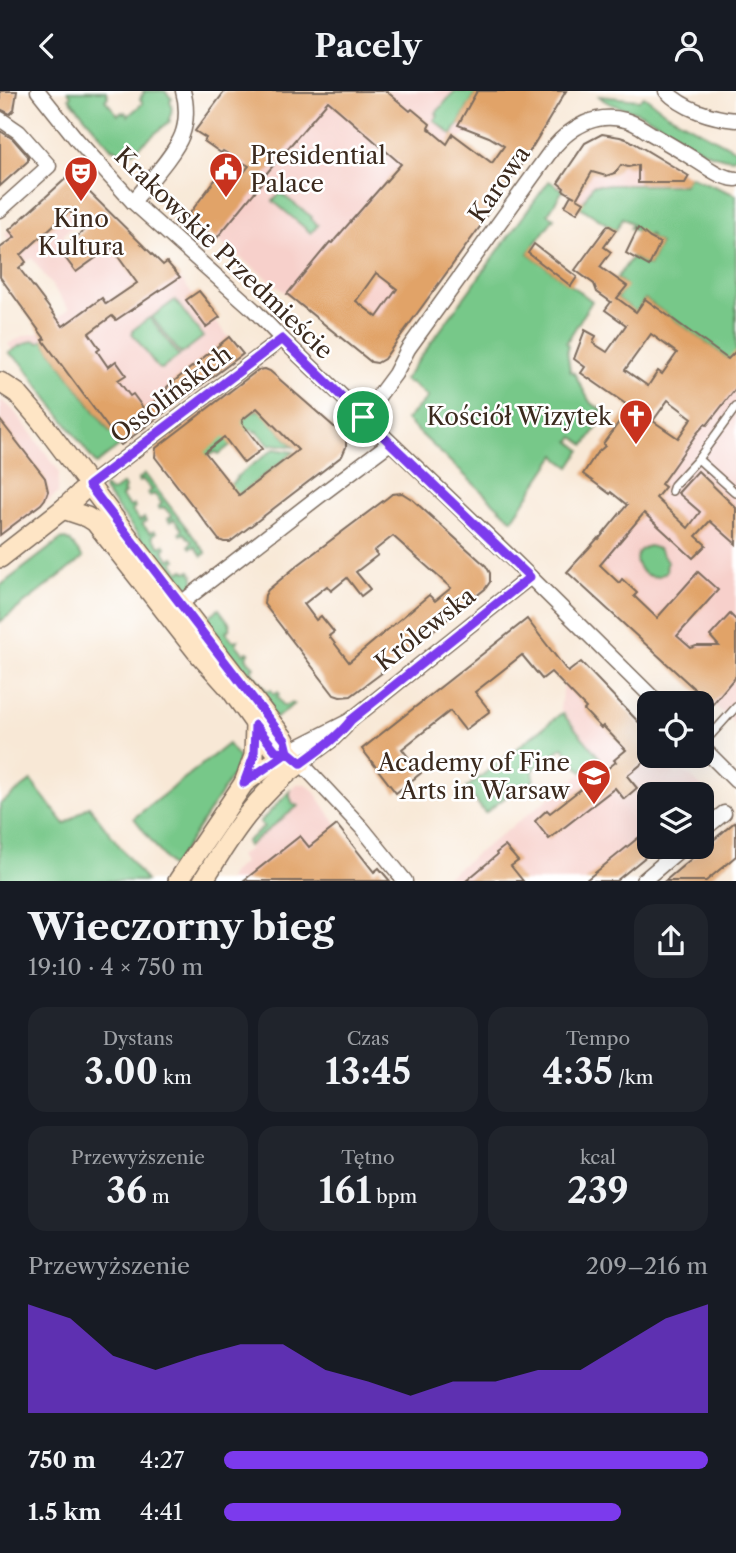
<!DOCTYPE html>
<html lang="pl">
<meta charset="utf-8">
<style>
body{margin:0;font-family:"Libre Caslon Text",serif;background:#20242c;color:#f1f3f6;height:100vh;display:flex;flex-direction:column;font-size:26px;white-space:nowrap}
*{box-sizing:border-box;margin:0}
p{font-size:23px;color:#9ea1a6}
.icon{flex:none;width:38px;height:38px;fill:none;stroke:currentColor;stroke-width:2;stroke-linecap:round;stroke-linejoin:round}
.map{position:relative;height:790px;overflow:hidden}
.panel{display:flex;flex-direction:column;background:#171b24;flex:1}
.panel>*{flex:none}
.tools{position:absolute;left:637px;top:600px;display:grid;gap:14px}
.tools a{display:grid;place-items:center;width:77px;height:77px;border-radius:14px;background:#171b24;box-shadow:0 7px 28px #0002;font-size:35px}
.pin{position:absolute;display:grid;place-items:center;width:60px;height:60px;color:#fff;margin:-30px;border:4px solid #fff;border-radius:50%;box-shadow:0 2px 7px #0007}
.round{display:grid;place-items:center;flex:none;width:74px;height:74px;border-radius:21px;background:#20242c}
.overview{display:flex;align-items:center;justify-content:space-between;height:119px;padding:0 28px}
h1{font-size:38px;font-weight:800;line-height:52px}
.stats{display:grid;grid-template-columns:repeat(3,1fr);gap:10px;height:119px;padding:7px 28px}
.stats div{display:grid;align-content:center;border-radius:18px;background:#20242c;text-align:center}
.stats b{font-size:35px;font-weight:800}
.stats small{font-size:19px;font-weight:400}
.stats p{font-size:19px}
.chart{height:196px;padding:14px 28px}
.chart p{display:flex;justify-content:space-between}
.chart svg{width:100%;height:126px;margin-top:7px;fill:#7c3aed;opacity:.7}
ul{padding:0 28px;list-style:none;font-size:23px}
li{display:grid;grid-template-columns:112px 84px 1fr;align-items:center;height:52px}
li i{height:18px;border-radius:9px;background:#7c3aed}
header{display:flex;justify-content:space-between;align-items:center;height:91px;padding:0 28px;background:#171b24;font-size:32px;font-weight:800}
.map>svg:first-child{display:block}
</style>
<header><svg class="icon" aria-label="back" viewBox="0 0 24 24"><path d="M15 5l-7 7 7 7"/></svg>Pacely<svg class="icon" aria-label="person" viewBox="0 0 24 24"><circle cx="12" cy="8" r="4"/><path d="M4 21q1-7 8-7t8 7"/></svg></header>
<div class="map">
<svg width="736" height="790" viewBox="0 0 736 790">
<rect width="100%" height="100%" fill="#fff"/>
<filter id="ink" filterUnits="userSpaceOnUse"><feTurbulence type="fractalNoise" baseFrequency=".0143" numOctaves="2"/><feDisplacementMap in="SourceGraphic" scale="14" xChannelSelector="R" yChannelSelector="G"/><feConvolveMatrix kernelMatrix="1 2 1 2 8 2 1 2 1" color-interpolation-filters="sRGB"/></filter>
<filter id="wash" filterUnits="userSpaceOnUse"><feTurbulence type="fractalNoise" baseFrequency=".00686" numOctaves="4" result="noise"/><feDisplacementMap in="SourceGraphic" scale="28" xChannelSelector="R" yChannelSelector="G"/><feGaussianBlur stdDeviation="1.57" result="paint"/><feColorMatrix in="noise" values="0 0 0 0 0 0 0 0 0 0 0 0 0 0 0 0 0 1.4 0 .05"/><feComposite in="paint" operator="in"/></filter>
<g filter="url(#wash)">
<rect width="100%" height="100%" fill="#f8e8d6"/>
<g fill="#f7d0cb">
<polygon points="283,0 497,0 502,54 489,46 474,42 448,51 423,90 482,133 419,220 380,271 372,271 267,187 209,143 210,142 206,139 205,140 187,126 235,67"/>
<polygon points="602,43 620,46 628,49 689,85 685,94 593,94 584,111 556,95 585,52"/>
<polygon points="71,83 99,111 63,144 79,162 119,131 163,174 167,171 193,204 197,201 200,201 218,225 215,230 243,263 139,341 136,337 126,344 129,348 96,373 8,253 24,245 38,242 69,218 32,167 26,171 5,143"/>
<polygon points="736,272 736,633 735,633 567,481 589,457 604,442 651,384 712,300"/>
<polygon points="0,309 11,317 21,329 59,380 58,402 0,448"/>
<polygon points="581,571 649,642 649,665 671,665 675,671 672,678 675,683 677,684 683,681 689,684 716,710 702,720 702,704 649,704 649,756 658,756 616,790 441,790 600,668 560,617 564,594 559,588"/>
<polygon points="297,693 305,693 313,699 337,734 381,790 227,790 233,780 244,772 239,765 250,757 246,751 293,714 290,706 290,700"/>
</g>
<g fill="#77c889" stroke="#597954" stroke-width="2">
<path d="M68,0H106L108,3L107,4L108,6L105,9L118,24L122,21L123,23L125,21L128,25L143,12L140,8L142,6L141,5L144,2L143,0H165L172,8L170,10C173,17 172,22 169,28L170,30L133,61L131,59L121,62L114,57L112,58L69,7L71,5Z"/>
<polygon points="454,0 477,0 452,44 434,29 438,24 436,22 454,1"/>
<path d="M599,5L639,9L644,5L668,23L736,59V63L733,68C697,66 671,35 639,22C625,16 609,16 599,5Z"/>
<polygon points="689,85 736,104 736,265 728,268 645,208 636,221 617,207 626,195 617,187 632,166 649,175 660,152 650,147 651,144 649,143 648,145 630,137 632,133 623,127 616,139 580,116 593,94 684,94"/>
<polygon points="549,90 563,99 548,123 554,127 528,162 592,210 566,252 568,254 567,260 570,280 574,282 590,311 603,320 605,325 585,354 574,346 570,350 581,359 570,376 560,369 556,364 512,429 406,329 428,306 410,291 408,292 404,289"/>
<polygon points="280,102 312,126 311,128 318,134 311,142 273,110"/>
<polygon points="175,209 203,246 181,263 152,226"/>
<polygon points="149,227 151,228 179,265 162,278 158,277 132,242 133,239"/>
<polygon points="34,249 39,252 43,249 110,341 112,340 117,346 116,347 121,354 96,373 22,272 9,262 20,255"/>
<polygon points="257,319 262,321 294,356 273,353 270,355 257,340 255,341 251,338 219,363 216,361 205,366 197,363 252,321"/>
<polygon points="274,358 294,361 231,410 227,409 231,393 237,388 236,386"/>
<polygon points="145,383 206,462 202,465 195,455 191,457 189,455 192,451 184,442 181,444 179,442 182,439 174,428 170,431 168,428 172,425 164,416 160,418 158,416 162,412 154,403 150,405 148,402 152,399 143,389 139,391 138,389"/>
<polygon points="123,393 125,397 123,400 125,402 121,406 130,416 134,414 135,416 132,420 140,430 144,427 146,430 142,433 150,442 154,440 156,442 152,445 160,456 164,453 166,456 163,459 170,469 174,466 176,469 173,472 180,481 184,479 186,481 190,480 194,485 194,492 186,500 181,500 103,398 105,395 109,400 112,401"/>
<polygon points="66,448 71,451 83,467 0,531 0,495 60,449"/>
<path d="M649,455L659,458L667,470L666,481C645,498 621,462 649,455Z"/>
<polygon points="219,518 230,533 230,537 226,541 233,550 238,549 236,553 244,563 247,561 249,562 246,567 254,576 251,579 267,600 271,599 274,603 278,601 279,603 277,606 284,615 291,612 294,613 276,627 201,531"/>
<polygon points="562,622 600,667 582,681 563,656 533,679 534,688 529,695 525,697 516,698 485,722 466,697"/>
<polygon points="228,653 239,667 238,676 172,777 134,727"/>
<polygon points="31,690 65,733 89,715 146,790 0,790 0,713"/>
<polygon points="290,700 290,706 293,713 298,715 248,755 246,751 264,736 260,731"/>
</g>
<g id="blocks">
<g fill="#e1a367" fill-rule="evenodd">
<polygon points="0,0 17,0 14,19 10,23 0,18"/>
<path d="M225,0H386L410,20L412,18L430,33L428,37L447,53L453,43L492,72L504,55L489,46L458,34L477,0H566L527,65L482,131V133L384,268L377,272L371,271L287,203L330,151L332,152L401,73L328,10L260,90L262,92L216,148L187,126L215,89H217L229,99L249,75L223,60L221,62L204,50L206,47L195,40ZM376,182L397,198L377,226L356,210Z"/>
<polygon points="0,40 13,48 28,65 28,70 0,95"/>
<polygon points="602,43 620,46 629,49 689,85 685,92 638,92 638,74 628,76 621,74 615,82 606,85 592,81 577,107 584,111 577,122 565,115 571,104 575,106 563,99 564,97 558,92 585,52"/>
<path d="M71,83L163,174L167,171L180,186L116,229L112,225L89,242L100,258L97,260L108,276L116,270L126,284L118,289L130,305L133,303L144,318L164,304L167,300V296L229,246L243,263L121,354L43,249L45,248L0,186V157L15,146L9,139ZM69,120L86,138L60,160L76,181L111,156L137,192L106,213L102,207L63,235L19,177L26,171L21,164Z"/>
<path d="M608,134L616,139L604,156L611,161L600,176L627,195L617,207L636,221L645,208L728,268L736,260V297L707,334L705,333L697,342L661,393L665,396L656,407L688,437L700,421L678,402L698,380L736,417V453L710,430L696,445L706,454L693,467L644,422L600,474L619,492L622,488L637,502L634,505L657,527L698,481L718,499L677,545L691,557L696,555H719L710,545L730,523L736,529V585L712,614L567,481L589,457L598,447L599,448L627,414L611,401L610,403L583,383L596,363L605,355L603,353L630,316L581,282L585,276L574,268L585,239L596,245L593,252L607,261L626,234L605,219L611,211L597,201L594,193L575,179ZM651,243L677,262L662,283L658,280L648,295L625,279ZM668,309L692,327L678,347L653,330Z"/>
<polygon points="638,137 650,147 660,152 649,175 626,162"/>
<polygon points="534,153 577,186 571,195 528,162"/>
<polygon points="199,200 220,226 206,236 186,209"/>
<path d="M265,278L270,280L340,341L346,349V356L342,365L295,401L230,451H224L219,449L155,366L156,357L258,279ZM257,317L298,359L239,404L205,361L224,346L244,372L262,358L242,332L243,331L242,329Z"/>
<polygon points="0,329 45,387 48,400 45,408 41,413 0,444"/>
<path d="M402,402L413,409L486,475L490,482V491L485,498L381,581L382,582L351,605L340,606L334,604L264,513L265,504L268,499L298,474L387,407L392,403ZM393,445L451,497L435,510L429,504L349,571L329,545L334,541L321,525L316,529L304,513L327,495L331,500L347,487L361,505L370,498L356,481L378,464L374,460Z"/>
<polygon points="527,528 568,581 581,571 649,642 649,667 627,685 637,697 624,708 615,697 549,748 535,730 547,719 550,722 616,671 614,669 626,659 603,635 601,637 584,619 586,617 551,581 542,588 522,564 475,601 490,620 465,639 450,620 402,658 421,682 396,702 362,658"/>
<polygon points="736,730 736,765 706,790 665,790"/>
<polygon points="337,734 374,781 379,777 390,790 243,790 300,745 309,756"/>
<polygon points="649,738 649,763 616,790 585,790"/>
<polygon points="505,755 518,770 511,775 523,790 466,790 497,764 496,762"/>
</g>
</g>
</g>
<g filter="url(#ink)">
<use href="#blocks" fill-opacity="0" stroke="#7d6c5e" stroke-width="2"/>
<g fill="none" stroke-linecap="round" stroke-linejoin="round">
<g stroke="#7d6c5e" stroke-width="10">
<g id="lane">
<polyline points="698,368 736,402"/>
<polyline points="672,400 674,394 698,368 736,316"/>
<polyline points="702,654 736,616"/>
</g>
</g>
<g stroke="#7d6c5e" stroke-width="17">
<g id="street">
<polyline points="38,0 77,49 133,111 253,218 282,248 507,463 658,612"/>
<path d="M666,0C683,18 712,27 736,29"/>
<polyline points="0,28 19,41 49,75 0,119"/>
<path d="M133,111C147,93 175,63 182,44C187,31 187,13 183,0"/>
<path d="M363,326L395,283L408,258L553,57C571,36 596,21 625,29C634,31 642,37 650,42C666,51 681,60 697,70C710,78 721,87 736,88"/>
<polyline points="89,394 282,248"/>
<polyline points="180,513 318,406 390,352"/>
<polyline points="346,635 332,649 301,672 362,737 405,790"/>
<polyline points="702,656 736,690"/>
<polyline points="288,661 351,629 530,486"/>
<polyline points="702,740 724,722"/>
<polyline points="643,790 683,756"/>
</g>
</g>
<g stroke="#7d6c5e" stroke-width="22">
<g id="secondary">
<polyline points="0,291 17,302 41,330 142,464 285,649 288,661"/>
<path d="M63,418L87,426L95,431L197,561L231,599L269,652L276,660L288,661L301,672C258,702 230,745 203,790"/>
<polyline points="0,467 63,418 89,394"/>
<polyline points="244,692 288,661"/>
<polyline points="178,790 244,692 254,665 255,634"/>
</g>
</g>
<use href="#lane" stroke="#fff" stroke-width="7"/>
<use href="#street" stroke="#fff" stroke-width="14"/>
<use href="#secondary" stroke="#fee5c5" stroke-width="19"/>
</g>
</g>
<g fill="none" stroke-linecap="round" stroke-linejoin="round" filter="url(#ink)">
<g stroke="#fff" stroke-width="14">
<path id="route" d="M363,326L282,248L89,394L285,649L288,661L276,660L255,634L254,665L244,692L288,661L301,672C319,659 337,647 351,629L530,486L363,326"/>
</g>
<use href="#route" stroke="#7c3aed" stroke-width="9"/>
</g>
<defs>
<g id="civic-pin" transform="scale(1.75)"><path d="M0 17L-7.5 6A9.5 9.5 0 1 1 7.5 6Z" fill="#c8321e" stroke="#fff"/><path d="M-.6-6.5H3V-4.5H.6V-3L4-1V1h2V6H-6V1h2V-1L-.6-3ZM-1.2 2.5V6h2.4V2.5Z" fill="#fff"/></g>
<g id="theatre-pin" transform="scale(1.75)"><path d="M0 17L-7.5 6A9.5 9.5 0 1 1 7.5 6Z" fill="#c8321e" stroke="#fff"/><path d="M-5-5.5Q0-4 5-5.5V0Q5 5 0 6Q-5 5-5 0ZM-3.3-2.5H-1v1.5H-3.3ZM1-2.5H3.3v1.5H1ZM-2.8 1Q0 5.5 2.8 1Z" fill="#fff"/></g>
<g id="church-pin" transform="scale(1.75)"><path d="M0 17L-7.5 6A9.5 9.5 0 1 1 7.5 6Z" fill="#c8321e" stroke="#fff"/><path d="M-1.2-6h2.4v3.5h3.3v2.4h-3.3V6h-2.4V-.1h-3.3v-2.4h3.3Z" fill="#fff"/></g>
<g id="university-pin" transform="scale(1.75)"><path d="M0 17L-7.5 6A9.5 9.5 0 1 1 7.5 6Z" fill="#c8321e" stroke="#fff"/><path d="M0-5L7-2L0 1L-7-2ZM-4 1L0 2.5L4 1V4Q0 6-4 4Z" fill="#fff"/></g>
</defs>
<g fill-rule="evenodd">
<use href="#civic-pin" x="226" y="78"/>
<use href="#theatre-pin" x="81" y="82"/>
<use href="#church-pin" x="636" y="325"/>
<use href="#university-pin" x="594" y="685"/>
</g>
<g text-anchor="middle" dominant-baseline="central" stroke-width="5" stroke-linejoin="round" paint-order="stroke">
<g font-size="24" fill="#3b2a1e" stroke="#fff" text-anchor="end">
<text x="250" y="64" text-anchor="start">Presidential<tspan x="250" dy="28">Palace</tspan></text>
<text x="81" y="127" text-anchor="middle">Kino<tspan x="81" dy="28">Kultura</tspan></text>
<text x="612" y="325">Kościół Wizytek</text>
<text x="570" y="671">Academy of Fine<tspan x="570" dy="28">Arts in Warsaw</tspan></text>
</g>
<g font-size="24" fill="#3b2a1e" stroke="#fff">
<text transform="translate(499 93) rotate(-55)">Karowa</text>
<text transform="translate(224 162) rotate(44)">Krakowskie Przedmieście</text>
<text transform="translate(171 303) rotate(-37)">Ossolińskich</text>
<text transform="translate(425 538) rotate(-38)">Królewska</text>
</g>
</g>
</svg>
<div class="tools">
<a><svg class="icon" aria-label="locate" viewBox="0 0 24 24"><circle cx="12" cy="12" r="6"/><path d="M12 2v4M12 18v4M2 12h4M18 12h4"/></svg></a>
<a><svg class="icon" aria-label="layers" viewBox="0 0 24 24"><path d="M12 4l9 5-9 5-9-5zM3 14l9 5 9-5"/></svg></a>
</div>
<div class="pin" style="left:363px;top:326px;background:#1e9e55"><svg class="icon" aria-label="arrive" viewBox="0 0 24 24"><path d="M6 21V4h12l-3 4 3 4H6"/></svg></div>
</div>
<section class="panel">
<div class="overview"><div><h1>Wieczorny bieg</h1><p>19:10 · 4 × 750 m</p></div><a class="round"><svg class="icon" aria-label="share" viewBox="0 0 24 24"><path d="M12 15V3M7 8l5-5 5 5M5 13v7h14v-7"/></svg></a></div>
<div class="stats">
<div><p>Dystans</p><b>3.00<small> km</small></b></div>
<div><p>Czas</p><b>13:45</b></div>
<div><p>Tempo</p><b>4:35<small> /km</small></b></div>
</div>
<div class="stats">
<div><p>Przewyższenie</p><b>36<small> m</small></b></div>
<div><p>Tętno</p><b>161<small> bpm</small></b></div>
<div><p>kcal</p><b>239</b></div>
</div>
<div class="chart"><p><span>Przewyższenie</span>209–216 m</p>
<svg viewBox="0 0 160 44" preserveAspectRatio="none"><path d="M0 44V6L10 11L20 24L30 29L40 24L50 20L60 20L70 29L80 33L90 38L100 33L110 33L120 29L130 29L140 20L150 11L160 6V44z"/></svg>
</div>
<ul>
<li><b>750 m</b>4:27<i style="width:100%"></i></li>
<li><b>1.5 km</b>4:41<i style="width:82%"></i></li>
</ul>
</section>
